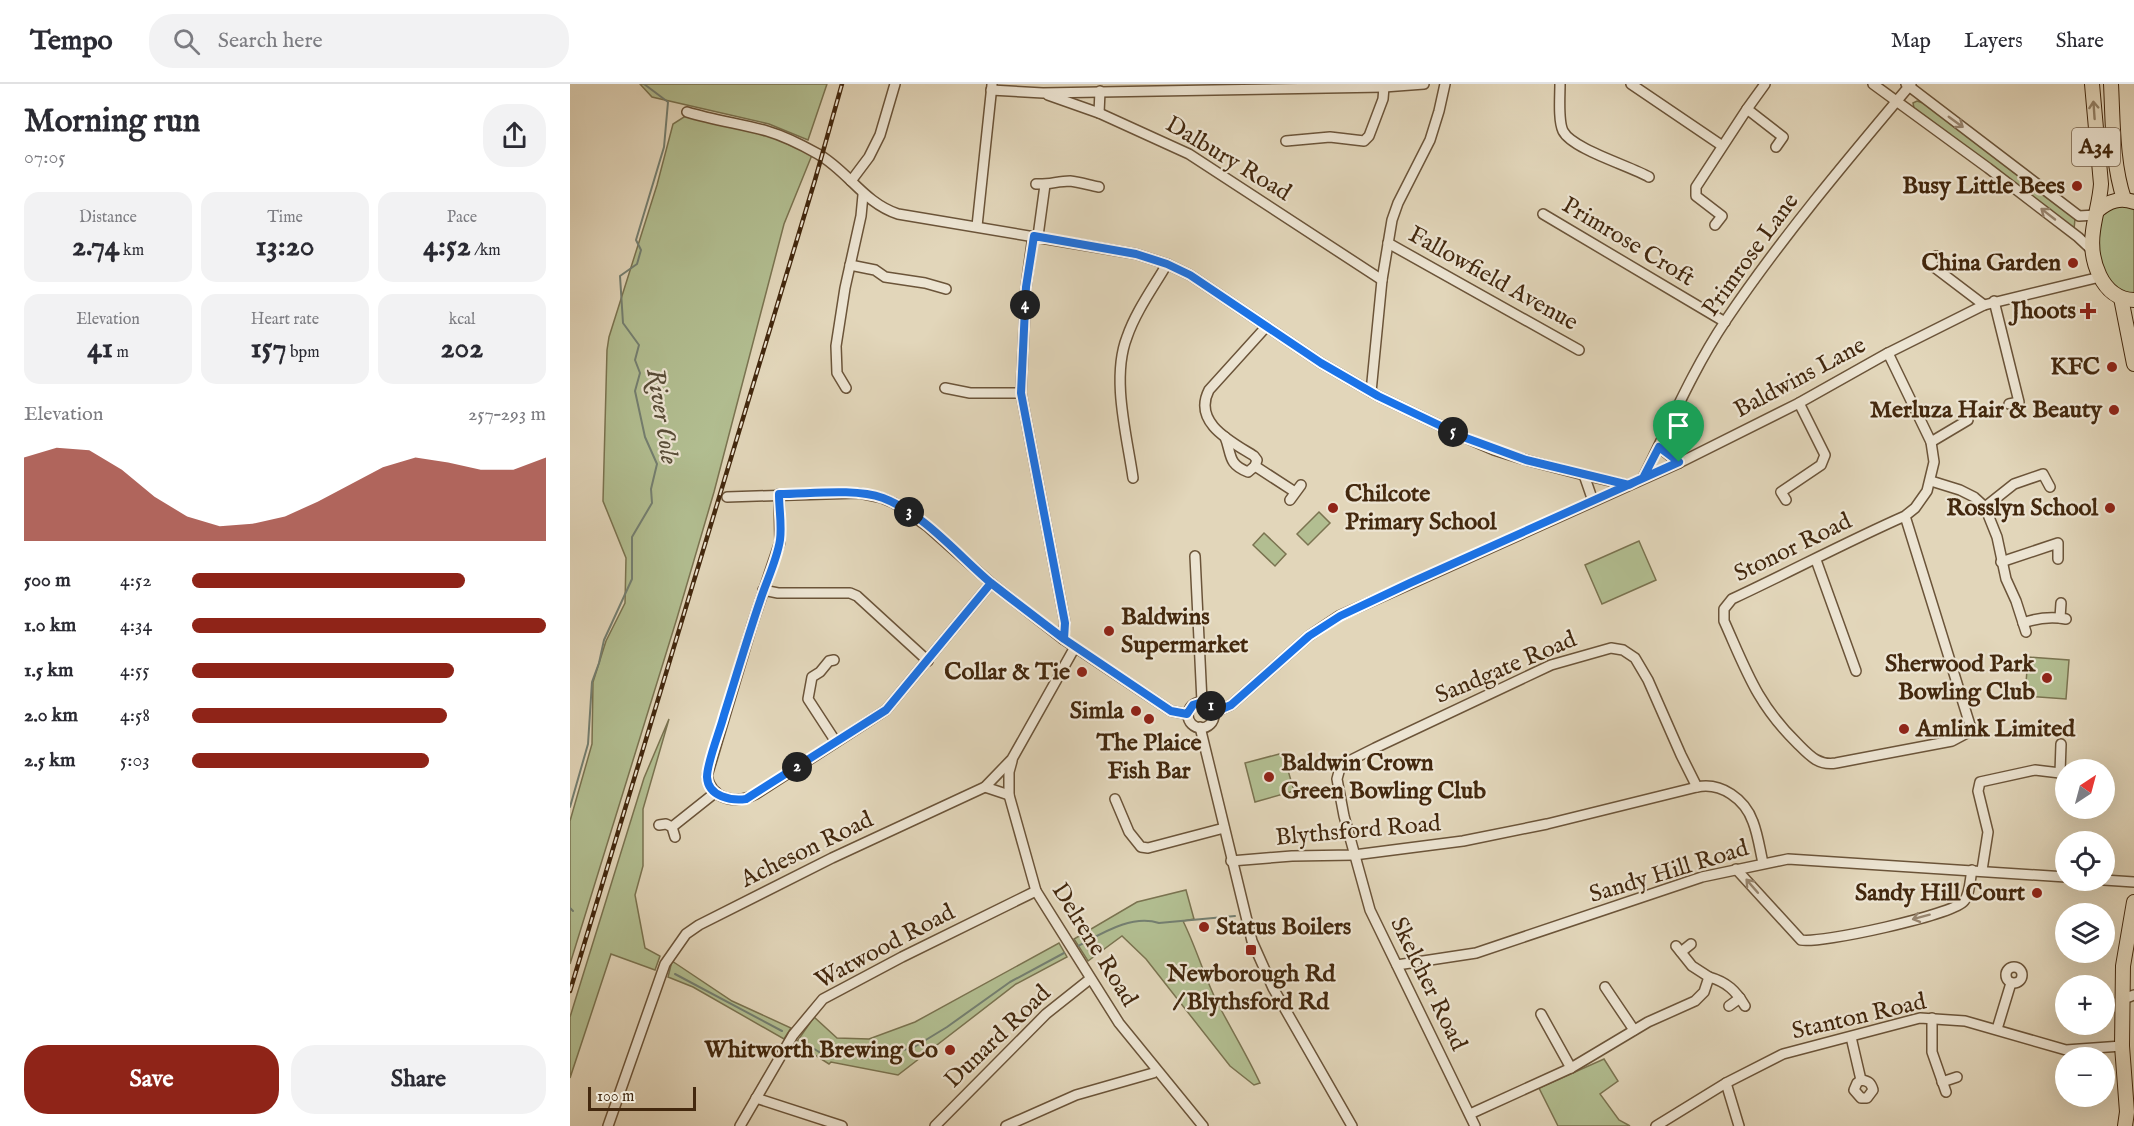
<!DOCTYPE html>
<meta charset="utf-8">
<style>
body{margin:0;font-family:"IM FELL English",serif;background:#f2f2f3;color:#2b2b33;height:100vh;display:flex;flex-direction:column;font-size:22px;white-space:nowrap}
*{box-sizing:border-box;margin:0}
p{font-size:20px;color:#7c7c81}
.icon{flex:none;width:33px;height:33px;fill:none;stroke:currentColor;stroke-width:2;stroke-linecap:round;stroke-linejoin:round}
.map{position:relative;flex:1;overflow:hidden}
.sheet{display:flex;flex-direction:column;background:#fff;width:570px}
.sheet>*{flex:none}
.needle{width:39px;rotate:36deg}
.buttons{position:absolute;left:1485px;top:675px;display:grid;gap:12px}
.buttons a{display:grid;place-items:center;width:60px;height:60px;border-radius:50%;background:#fff;box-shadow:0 6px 24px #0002;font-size:30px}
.scale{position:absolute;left:18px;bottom:15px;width:108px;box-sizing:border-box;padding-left:6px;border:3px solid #43280e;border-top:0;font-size:16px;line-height:21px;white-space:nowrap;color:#43280e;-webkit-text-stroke:4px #ece4d2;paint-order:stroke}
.pin{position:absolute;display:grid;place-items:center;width:51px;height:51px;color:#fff;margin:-62px -26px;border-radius:50% 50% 50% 0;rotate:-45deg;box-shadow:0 0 6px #0007}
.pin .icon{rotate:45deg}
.km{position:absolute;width:30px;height:30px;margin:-15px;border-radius:50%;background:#222;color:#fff;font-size:16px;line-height:30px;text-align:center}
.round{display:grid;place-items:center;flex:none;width:63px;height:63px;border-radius:24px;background:#f2f2f3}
.summary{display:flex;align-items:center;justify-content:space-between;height:102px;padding:0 24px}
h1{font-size:33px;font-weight:800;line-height:45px}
.figures{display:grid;grid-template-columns:repeat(3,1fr);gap:9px;height:102px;padding:6px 24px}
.figures div{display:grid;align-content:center;border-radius:15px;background:#f2f2f3;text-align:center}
.figures b{font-size:30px;font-weight:800}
.figures small{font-size:16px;font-weight:400}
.figures p{font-size:16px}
.chart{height:168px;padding:12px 24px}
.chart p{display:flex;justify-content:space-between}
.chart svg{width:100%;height:108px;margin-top:6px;fill:#8f2418;opacity:.7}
.button{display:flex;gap:12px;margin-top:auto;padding:12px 24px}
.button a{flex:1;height:69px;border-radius:24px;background:#8f2418;color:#fff;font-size:24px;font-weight:800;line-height:69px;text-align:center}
.button a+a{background:#f2f2f3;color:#2b2b33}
ul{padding:0 24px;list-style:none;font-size:20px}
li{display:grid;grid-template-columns:96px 72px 1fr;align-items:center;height:45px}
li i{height:15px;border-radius:8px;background:#8f2418}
header{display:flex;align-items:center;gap:36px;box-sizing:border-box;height:84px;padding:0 30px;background:#fff;border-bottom:2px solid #e1e1e2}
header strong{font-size:28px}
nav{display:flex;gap:33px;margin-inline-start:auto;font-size:21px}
.search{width:420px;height:54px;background:#f2f2f3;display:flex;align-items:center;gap:15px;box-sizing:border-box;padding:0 21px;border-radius:24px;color:#7c7c81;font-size:22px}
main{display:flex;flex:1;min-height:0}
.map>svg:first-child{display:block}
</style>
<header>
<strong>Tempo</strong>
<div class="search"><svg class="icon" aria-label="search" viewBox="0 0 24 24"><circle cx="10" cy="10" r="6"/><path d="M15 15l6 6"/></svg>Search here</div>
<nav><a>Map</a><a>Layers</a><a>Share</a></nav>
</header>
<main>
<section class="sheet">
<div class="summary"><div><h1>Morning run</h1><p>07:05</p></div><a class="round"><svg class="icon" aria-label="share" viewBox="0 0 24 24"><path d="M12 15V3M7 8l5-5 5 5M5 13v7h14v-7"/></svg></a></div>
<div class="figures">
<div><p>Distance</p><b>2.74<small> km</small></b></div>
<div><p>Time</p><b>13:20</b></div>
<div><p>Pace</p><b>4:52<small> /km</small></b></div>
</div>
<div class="figures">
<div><p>Elevation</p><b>41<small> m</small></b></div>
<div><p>Heart rate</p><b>157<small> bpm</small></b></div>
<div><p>kcal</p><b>202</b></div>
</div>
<div class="chart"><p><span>Elevation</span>257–293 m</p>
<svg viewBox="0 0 160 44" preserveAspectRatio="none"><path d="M0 44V10L10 6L20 7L30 15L40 26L50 34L60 38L70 37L80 34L90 28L100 21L110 14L120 10L130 12L140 15L150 15L160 10V44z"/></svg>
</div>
<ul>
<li><b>500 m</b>4:52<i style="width:77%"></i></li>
<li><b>1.0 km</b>4:34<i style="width:100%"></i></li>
<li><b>1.5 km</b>4:55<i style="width:74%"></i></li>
<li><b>2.0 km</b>4:58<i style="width:72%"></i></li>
<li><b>2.5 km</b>5:03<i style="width:67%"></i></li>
</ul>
<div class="button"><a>Save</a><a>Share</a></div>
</section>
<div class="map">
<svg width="1564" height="1042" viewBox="0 0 1564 1042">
<rect width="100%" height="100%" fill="#e2d6ba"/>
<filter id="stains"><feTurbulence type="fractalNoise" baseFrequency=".00333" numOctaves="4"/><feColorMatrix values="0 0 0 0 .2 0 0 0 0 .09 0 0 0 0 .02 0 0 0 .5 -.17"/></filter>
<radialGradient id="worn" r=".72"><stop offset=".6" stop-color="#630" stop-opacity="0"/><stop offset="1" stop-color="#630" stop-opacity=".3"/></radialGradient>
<g fill="#b2be91" stroke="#7a7350" stroke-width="1.5">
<polygon points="70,0 257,0 238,56 199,40 82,13"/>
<polygon points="1347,17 1353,19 1505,135 1504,145 1344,24 1343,19"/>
<polygon points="117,31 141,39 198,51 242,71 214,140 144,408 107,534 0,880 0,737 22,660 23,598 36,557 55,519 56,474 33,417 37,266 39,253 87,101 103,40"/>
<path d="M1546,121L1560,123L1564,126V211C1556,210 1544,204 1539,198C1528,186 1525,147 1531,133C1534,126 1540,124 1546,121Z"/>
<polygon points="749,428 760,439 738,461 727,450"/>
<polygon points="694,449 716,470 705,482 683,461"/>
<polygon points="1069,457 1086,496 1032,520 1015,481"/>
<polygon points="1458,573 1499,576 1496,615 1455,612"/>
<polygon points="99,635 73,725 73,782 65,811 75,864 90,872 85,886 41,870 0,994 0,933 74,694"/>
<polygon points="713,669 724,707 685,718 675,679"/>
<path d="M616,806L624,835L613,837C626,863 634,892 647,918C661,945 677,971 690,999L684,1001L660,982L576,875L552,852L518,877L504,855L567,818Z"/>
<polygon points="489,859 497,873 446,900 328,991 261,978 259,980 226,959 244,933 267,954 299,955 345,938"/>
<polygon points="102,877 162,917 221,944 214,955 123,903 98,893"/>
<polygon points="1034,975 1048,997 1030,1010 1049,1036 1060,1042 988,1042 969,1004"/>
</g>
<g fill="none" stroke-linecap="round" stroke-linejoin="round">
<g stroke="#747f71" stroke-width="2">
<polyline points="0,723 18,660 22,598 29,579 34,556 62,495 62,453 82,419 81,405 87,380 75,353 65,307 70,289 65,276 69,261 53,239 50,192 67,180 71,166 66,156 94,63 98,18 74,0"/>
<polyline points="0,824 3,827"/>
<path d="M506,863C531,850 561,830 589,839L665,832"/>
<polyline points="105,890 212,947"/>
<polyline points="232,957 249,968 307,968 341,965 377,943 440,898 494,869"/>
</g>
<g stroke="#6b5439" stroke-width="12">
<g id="minor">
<path d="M990,0C990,12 988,37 993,47C1002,65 1060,82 1079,93"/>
<polyline points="1061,0 1151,61"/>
<polyline points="1303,0 1418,84 1508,153 1523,167"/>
<polyline points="1336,0 1509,132 1526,131"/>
<polyline points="421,6 473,9 814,3 854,0"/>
<polyline points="478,11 529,29 619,70 812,196"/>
<polyline points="1177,25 1195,0"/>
<path d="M117,28C143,36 171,40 197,47C214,52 232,61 248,70C278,87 294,119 328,130L566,170L597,180L620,191L751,279L808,312L896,354L924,366L956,376L1014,391L1023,417"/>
<polyline points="529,29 530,7"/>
<polyline points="716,57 760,53 794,57 799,52 813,15 814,3"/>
<polyline points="281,97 299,73 310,51 325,0"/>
<path d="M466,100C478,101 488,97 500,97C509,98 519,101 529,103"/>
<polyline points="973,130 1155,238"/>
<polyline points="1145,141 1152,132 1126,112 1126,103 1177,25 1213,53 1206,63"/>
<polyline points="407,142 422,1"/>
<polyline points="463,152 456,203 451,309 495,539 493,555"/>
<polyline points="468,152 475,101"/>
<polyline points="818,159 1009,266"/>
<polyline points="1366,172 1360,180 1414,221"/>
<polyline points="280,181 305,186 315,193 355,199 376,205"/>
<polyline points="1424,217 1449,318 1439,320"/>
<path d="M1318,269L1361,358L1364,378L1357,407L1345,424L1335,432L1400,641L1397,649L1382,657L1266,679C1248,682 1239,671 1227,659C1187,620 1176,586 1154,537V525L1162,515C1220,488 1276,458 1335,432"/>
<polyline points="276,304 267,289 266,262 275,204 291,132 293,111"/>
<polyline points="375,304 400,309 451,309"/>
<polyline points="801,308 812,196 822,136 828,119 860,56 869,27 875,0"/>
<path d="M655,353C662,370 657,380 678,388L685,382"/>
<polyline points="1361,358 1398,336"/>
<polyline points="1089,363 1109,379"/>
<path d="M685,382L687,376L684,372C662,358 622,339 639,306L696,243"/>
<polyline points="685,382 725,408"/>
<polyline points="1014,391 1058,401"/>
<path d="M563,394C557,352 541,294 557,253C566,227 583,204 597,180"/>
<path d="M1073,394C1099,342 1123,285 1156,236C1212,153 1277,76 1341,0"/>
<polyline points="1361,397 1390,406 1404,413 1415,423 1427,453 1436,495 1446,517 1456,548"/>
<path d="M209,410L210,458L182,541L137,692C142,717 167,720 186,710L316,626L421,499"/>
<polyline points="157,413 288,409 312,414 324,419 357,442 421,499 493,555 601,627 617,630"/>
<polyline points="720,416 731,401"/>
<polyline points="1216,416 1211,408 1251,381 1255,371 1229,319"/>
<polyline points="1415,423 1444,400 1473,390 1480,403"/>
<polyline points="625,472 632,618"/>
<polyline points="1246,476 1286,587"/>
<polyline points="1431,478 1488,459 1488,475"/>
<polyline points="193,506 208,509 280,509 287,512 358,577"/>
<polyline points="1490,534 1491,519"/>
<path d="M1453,539C1467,534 1481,532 1496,535"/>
<polyline points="264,576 259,577 250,588 242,593 238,615 266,658"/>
<circle cx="631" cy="631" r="13"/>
<polyline points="645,628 661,621 739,552 769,532 1109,379 1229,319 1318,269 1414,221 1530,193"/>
<polyline points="630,643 682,857 703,904 782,1042"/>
<polyline points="442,677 439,688 439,711 466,807 549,939 633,1042"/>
<polyline points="415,703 439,711"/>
<polyline points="545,715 559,748 571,763 578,764 654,744"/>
<polyline points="89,741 96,740 102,743 105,753"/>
<polyline points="102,743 146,708"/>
<polyline points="661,777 722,772 784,771 893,757 977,740 1127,703"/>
<path d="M1166,785L1231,856C1250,860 1383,831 1394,817C1400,810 1400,795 1402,786"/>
<polyline points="1412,786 1418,748 1408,707 1410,698 1465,686 1490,689 1491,660"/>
<polyline points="1534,796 1564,798"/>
<polyline points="1106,862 1122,882 1139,893"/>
<polyline points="1111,868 1121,860"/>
<polyline points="827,881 906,869 1132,793 1218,775 1496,793"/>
<circle cx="1444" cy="891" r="8"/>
<polyline points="1035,903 1064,946"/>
<polyline points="1559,913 1564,911"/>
<polyline points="1159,922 1170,914"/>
<polyline points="971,930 1001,984"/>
<polyline points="1362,934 1362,968 1376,1008"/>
<polyline points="1427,945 1441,899"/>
<path d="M1281,953L1291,996C1299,997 1301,999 1303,1006L1297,1014H1291L1284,1006L1287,999L1291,996"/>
<polyline points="1372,998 1387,993"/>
<polyline points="1156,999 1169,1042"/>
<polyline points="186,1014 272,1042"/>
<path d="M900,1030L1001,984L1078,938L1125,917L1134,908L1139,893C1157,898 1166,907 1175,922"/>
<polyline points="38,1042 95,880 116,850 129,841 262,774 415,703 442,675 505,563"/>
<polyline points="170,1042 223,951 253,915 332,873 466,807"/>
<polyline points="365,1042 476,930 520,895"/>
<polyline points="436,1042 506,1011 583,989 586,986"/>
<path d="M905,1042L800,826L774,732L767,695L770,684L777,678L805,664L981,581L1041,564L1053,566L1065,574L1078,596L1111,671L1127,703C1151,698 1175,715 1183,738C1188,751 1190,766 1193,779"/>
<polyline points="1086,1042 1156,999 1213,970 1350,934 1395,937 1496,966 1552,962"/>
</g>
</g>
<g stroke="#43280e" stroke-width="16">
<g id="highway">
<path d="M1522,0L1531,100C1530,116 1525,131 1523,147C1519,175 1531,215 1564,216"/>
<path d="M1541,0C1543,38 1542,79 1554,115"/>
<path d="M1528,126C1539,117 1550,113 1564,118"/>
<polyline points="1551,214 1564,280"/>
<polyline points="1555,1042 1557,1028 1552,962 1553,882 1564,818"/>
</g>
</g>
<use href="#minor" stroke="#ece4d2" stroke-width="9"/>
<use href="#highway" stroke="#e2d6ba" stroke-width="14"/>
<g stroke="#43280e" stroke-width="4.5">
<polyline id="rail" points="0,907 245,96 272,0"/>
</g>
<use href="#rail" stroke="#ece4d2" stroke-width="2" stroke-dasharray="7" stroke-linecap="butt"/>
</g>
<defs><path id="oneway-shaft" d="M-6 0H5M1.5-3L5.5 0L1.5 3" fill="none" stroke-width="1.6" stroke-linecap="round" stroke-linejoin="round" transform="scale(1.5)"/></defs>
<use stroke="#927f64" href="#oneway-shaft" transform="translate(1524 26) rotate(-94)"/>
<g stroke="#988670">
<use href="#oneway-shaft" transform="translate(1386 38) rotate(36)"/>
<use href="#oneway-shaft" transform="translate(1478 130) rotate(-142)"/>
<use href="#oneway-shaft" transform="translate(1182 802) rotate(-131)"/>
<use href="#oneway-shaft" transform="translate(1351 833) rotate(165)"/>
</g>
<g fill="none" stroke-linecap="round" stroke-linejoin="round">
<g stroke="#fff" stroke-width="12">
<path id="route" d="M1109,378L840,499L770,532L739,552L661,621L645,628C640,618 633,617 623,621L617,630L601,627L494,555L421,499L316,626L176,715C162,717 138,713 137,693C137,678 150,647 154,631C166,593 177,555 190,517C196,498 207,476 210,456C212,441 209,425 209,410C240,410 284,404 313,414C353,429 389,472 421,499C445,518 469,536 494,555L495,539L451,309L456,203L464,152L566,170L597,180L620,191L751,279L808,312L896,354L956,376L1059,401L1073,394L1089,363L1109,378"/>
</g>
<use href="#route" stroke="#1a73e8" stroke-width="8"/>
</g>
<g fill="#8f2418" stroke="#ece4d2" stroke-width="2">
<circle cx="1507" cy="102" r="6"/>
<circle cx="1503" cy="179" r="6"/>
<path d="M1515 218h6v6h6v6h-6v6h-6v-6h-6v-6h6z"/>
<circle cx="1542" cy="283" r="6"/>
<circle cx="1544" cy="326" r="6"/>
<circle cx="763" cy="424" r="6"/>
<circle cx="1540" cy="424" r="6"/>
<circle cx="539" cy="547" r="6"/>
<circle cx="512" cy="588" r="6"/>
<circle cx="1477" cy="594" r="6"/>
<circle cx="566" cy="627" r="6"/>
<circle cx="579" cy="635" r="6"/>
<circle cx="1334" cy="645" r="6"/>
<circle cx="699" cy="693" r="6"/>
<circle cx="1467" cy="809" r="6"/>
<circle cx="634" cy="843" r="6"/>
<rect x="675" y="860" width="12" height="12" rx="3"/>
<circle cx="380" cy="966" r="6"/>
</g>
<g text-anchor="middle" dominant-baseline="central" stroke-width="4.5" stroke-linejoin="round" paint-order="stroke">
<rect fill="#ece4d2" stroke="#766049" stroke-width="1.5" x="1502" y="44" width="48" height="38" rx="4.5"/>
<g font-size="22" font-weight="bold" fill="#43280e">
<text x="1526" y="63">A34</text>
</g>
<g font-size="24" fill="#43280e" stroke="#ece4d2">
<text transform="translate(658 75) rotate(31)">Dalbury Road</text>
<text transform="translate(1058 158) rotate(31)">Primrose Croft</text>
<text transform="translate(1181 171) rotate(-54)">Primrose Lane</text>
<text transform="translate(923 195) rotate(29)">Fallowfield Avenue</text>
<text transform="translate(1230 294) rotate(-28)">Baldwins Lane</text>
<text transform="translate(1223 464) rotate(-26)">Stonor Road</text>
<text transform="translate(936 584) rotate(-23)">Sandgate Road</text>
<text transform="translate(788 747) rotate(-5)">Blythsford Road</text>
<text transform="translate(237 766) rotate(-26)">Acheson Road</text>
<text transform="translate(1099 788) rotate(-17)">Sandy Hill Road</text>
<text transform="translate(524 861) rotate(58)">Delrene Road</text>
<text transform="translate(315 863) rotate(-28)">Watwood Road</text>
<text transform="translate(858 900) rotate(64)">Skelcher Road</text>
<text transform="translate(1289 933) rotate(-13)">Stanton Road</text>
<text transform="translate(428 953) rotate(-44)">Dunard Road</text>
</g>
<g font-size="24" font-weight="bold" fill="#43280e" stroke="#ece4d2" text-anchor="end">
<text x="1495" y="102">Busy Little Bees</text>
<text x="1491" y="179">China Garden</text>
<text x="1506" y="227">Jhoots</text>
<text x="1530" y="283">KFC</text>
<text x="1532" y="326">Merluza Hair &amp; Beauty</text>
<text x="775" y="410" text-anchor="start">Chilcote<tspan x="775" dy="28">Primary School</tspan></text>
<text x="1528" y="424">Rosslyn School</text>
<text x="551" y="533" text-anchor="start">Baldwins<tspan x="551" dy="28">Supermarket</tspan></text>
<text x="1465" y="580">Sherwood Park<tspan x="1465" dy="28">Bowling Club</tspan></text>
<text x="500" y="588">Collar &amp; Tie</text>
<text x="554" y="627">Simla</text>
<text x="1346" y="645" text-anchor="start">Amlink Limited</text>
<text x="579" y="659" text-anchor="middle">The Plaice<tspan x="579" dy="28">Fish Bar</tspan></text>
<text x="711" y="679" text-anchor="start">Baldwin Crown<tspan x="711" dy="28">Green Bowling Club</tspan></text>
<text x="1455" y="809">Sandy Hill Court</text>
<text x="646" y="843" text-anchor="start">Status Boilers</text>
<text x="681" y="890" text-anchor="middle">Newborough Rd<tspan x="681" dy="28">/ Blythsford Rd</tspan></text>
<text x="368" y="966">Whitworth Brewing Co</text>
</g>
<g font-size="26" font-style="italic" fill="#584c37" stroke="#ece4d2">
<text transform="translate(92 332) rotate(81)">River Cole</text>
</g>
</g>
<rect width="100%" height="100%" filter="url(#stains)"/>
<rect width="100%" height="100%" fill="url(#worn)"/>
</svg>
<div class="buttons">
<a><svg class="needle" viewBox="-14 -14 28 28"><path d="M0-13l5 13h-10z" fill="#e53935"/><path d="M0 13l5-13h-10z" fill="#7c7c81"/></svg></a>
<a><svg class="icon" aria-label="locate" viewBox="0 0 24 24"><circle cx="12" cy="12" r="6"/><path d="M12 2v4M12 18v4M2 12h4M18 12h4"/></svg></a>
<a><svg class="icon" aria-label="layers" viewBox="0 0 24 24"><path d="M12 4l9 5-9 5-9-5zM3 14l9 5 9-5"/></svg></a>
<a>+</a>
<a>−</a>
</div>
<div class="scale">100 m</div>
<div class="pin" style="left:1109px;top:378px;background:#1e9e55"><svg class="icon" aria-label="arrive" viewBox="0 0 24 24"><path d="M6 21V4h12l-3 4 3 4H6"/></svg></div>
<b class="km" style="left:641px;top:622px">1</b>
<b class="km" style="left:227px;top:683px">2</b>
<b class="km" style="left:339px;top:428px">3</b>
<b class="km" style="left:455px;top:221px">4</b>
<b class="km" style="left:883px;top:348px">5</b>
</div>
</main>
